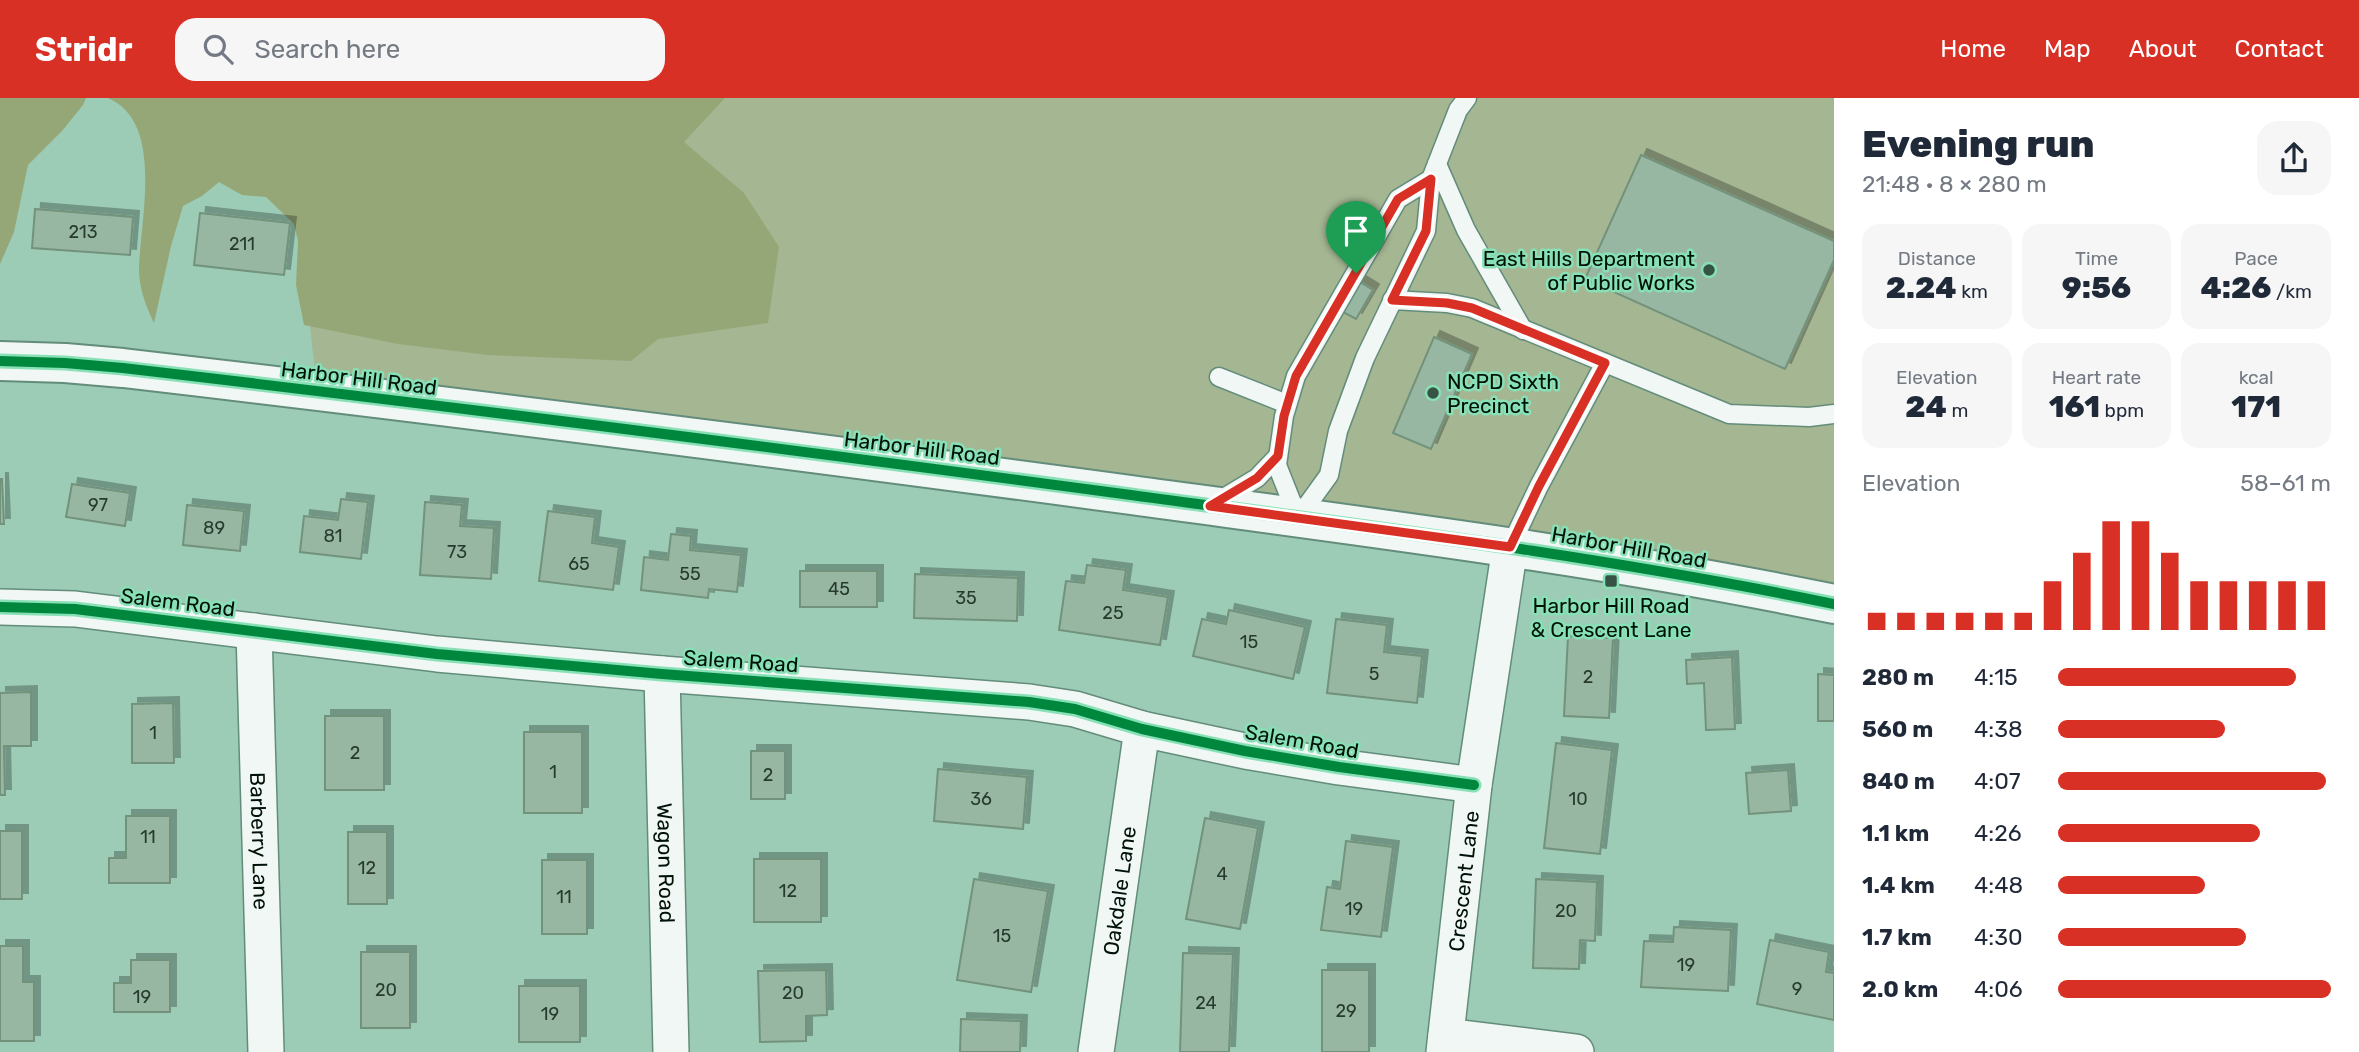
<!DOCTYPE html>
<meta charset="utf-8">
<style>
body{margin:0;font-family:Rubik,sans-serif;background:#f6f6f7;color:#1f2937;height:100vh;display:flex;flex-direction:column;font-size:26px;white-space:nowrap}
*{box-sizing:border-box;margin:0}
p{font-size:23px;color:#747a83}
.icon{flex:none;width:38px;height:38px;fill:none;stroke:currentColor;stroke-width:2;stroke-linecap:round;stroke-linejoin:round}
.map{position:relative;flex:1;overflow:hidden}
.panel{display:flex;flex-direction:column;background:#fff;width:525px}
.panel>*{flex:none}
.pin{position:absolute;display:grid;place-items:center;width:60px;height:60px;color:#fff;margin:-72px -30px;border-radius:50% 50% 50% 0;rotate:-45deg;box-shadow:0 0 7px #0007}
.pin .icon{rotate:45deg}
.round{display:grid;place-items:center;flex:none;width:74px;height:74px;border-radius:21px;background:#f6f6f7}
.head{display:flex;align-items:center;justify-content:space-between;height:119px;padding:0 28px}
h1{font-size:38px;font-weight:800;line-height:52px}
.metrics{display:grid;grid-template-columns:repeat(3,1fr);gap:10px;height:119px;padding:7px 28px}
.metrics div{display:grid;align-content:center;border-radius:18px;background:#f6f6f7;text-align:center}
.metrics b{font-size:30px;font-weight:800}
.metrics small{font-size:19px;font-weight:400}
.metrics p{font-size:19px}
.chart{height:196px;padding:14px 28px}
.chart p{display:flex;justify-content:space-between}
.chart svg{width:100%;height:126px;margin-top:7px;stroke:#d93025;stroke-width:6}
ul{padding:0 28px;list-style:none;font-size:23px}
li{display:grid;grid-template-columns:112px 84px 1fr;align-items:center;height:52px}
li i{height:18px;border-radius:9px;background:#d93025}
header{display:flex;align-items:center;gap:42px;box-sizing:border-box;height:98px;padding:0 35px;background:#d93025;color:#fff}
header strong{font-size:33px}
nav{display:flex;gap:38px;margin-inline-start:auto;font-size:24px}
.search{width:490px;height:63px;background:#f6f6f7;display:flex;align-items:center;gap:18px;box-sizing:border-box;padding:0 24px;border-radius:21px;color:#747a83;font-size:26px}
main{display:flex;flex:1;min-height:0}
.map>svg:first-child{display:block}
</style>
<header>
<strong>Stridr</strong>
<div class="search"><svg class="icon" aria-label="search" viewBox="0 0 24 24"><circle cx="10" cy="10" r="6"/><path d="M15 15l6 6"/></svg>Search here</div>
<nav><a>Home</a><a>Map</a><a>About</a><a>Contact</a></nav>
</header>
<main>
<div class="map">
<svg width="1834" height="954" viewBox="0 0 1834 954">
<defs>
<filter id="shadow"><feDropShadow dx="6" dy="-6" stdDeviation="0" flood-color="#0004"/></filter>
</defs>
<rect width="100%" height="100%" fill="#9cccb5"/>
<polygon fill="#a4b692" points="285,0 1834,0 1834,505 317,292"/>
<g fill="#96a777">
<polygon points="0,0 86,0 83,7 62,33 28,67 14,134 0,166"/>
<path d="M108,0H725L684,44L744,95L779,149L768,225L658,241L631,263L488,257L398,246L304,227L296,187L298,143L294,126L266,99L242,97L219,84L202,98L183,108L171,148L154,225C146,208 140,193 139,174C139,125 166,25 108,0Z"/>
</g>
<g fill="#98b7a2" stroke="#72927c" stroke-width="2" filter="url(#shadow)">
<polygon points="1641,57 1834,143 1834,162 1785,271 1585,181"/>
<polygon points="35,111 133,119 130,157 32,150"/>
<polygon points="200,115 290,125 284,177 194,167"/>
<polygon points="1360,184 1373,192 1356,221 1343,214"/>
<polygon points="1434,239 1472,256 1431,351 1393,335"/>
<polygon points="0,381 2,381 4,426 0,426"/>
<polygon points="72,386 130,395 125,428 66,419"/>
<polygon points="341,401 368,404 361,461 300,454 304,418 338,422"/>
<polygon points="425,404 462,407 460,428 494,430 491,481 420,477"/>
<polygon points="187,407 244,413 240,453 183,447"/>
<polygon points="548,413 595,419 592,445 619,449 613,492 539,483"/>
<polygon points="671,436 691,438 690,452 741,457 737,494 709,491 708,500 641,492 644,459 668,462"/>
<polygon points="1087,467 1126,472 1123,492 1168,499 1160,547 1059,532 1066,483 1084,485"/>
<rect x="800" y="473" width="77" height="36"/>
<polygon points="915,476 1018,480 1017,523 914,520"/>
<polygon points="1229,512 1305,529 1293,581 1193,558 1202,521 1226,526"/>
<polygon points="1336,521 1387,527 1384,554 1422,558 1417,605 1327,595"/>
<polygon points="1568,538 1613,540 1609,620 1564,618"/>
<polygon points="1732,559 1735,631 1706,632 1704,585 1687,586 1686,562"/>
<polygon points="1818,576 1834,577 1834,623 1818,623"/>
<polygon points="31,594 31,648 4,648 5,697 0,697 0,595"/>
<polygon points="173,605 174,665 132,665 132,606"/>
<rect x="325" y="618" width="59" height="74"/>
<rect x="524" y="634" width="58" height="81"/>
<polygon points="1556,645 1612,652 1600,756 1544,750"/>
<rect x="751" y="653" width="34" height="48"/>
<polygon points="938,671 1027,679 1023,731 934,723"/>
<polygon points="1788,672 1791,713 1749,716 1746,675"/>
<polygon points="126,718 170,718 170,785 109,785 109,760 126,760"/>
<polygon points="1205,720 1258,730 1240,831 1186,821"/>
<rect x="0" y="733" width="22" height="68"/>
<rect x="348" y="734" width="39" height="72"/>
<polygon points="1346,743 1393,749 1381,839 1321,832 1327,789 1340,791"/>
<rect x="754" y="761" width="67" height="63"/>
<rect x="542" y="762" width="45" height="74"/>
<polygon points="974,781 1048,793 1031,894 957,882"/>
<polygon points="1536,781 1597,784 1595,843 1580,842 1579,871 1533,870"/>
<polygon points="1674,829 1731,832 1728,893 1641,889 1644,843 1673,844"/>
<polygon points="1770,842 1829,854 1826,874 1834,875 1834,922 1757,906"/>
<polygon points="0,848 23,848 23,884 34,884 34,943 0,943"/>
<rect x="361" y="854" width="49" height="76"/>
<polygon points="1183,855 1233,856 1229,954 1180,954"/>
<polygon points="131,862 170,862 170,914 114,914 114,885 131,885"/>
<polygon points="826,872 827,917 806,918 806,943 760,944 758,873"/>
<rect x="1322" y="872" width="47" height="82"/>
<rect x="519" y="888" width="61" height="56"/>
<polygon points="961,921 1021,923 1020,954 960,954"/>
</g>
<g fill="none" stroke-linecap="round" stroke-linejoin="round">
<g stroke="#638c7b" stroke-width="21">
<g id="service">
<polyline points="1437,66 1466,132 1523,232"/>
<polyline points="1392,202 1447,205 1472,210 1729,316 1809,319 1834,316"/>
<polyline points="1219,279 1287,306"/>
<polyline points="1217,404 1257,380 1278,358"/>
<polyline points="1298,420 1329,377 1338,333 1365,260 1426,133 1431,81 1458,12 1467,0"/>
<polyline points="1298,420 1277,367 1284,318 1296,278 1398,101 1431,81"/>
<polyline points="1510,449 1539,388 1605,265"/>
</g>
</g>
<g stroke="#638c7b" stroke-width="38">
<g id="minor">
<polyline points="0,509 75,511 437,556 662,576 1029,604 1075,611 1142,631 1245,653 1339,669 1474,687"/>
<path id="s1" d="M254,533L266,954"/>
<path id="s2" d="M662,576L671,954"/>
<polyline points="1446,938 1576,954"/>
<path id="s3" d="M1096,954L1142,631"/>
<path id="s4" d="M1444,954L1474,687L1510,449"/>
</g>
</g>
<g stroke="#638c7b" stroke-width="42">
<path id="tertiary" d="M0,263L65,265L123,270C459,309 795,352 1131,397C1366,429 1602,458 1834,506"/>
</g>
<use href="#service" stroke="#f0f7f4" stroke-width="18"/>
<use href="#minor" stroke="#f0f7f4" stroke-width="35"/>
<use href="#tertiary" stroke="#f0f7f4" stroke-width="38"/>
<g stroke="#88e0b6" stroke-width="15">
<g id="cycleway">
<path d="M0,263L65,265L123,270C459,309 795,352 1131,397C1366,429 1602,458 1834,506"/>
<polyline points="0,509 75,511 437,556 662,576 1029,604 1075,611 1142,631 1245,653 1339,669 1474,687"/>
</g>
</g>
<use href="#cycleway" stroke="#00873e" stroke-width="10"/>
</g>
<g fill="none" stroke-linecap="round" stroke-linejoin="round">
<g stroke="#fff" stroke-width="14">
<polygon id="route" points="1431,81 1426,133 1392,202 1447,205 1472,210 1605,265 1539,388 1510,449 1210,408 1257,380 1278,358 1284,318 1296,278 1398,101"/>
</g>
<use href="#route" stroke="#d93025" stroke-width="9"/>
</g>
<g fill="#375345" stroke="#88e0b6" stroke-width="2.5">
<circle cx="1709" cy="172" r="7"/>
<circle cx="1433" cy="295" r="7"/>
<rect x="1604" y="476" width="14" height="14" rx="3.5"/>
</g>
<g text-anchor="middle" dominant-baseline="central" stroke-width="5" stroke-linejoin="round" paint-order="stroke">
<g font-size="18" fill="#263b2e">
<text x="83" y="134">213</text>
<text x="242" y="146">211</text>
<text x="98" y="407">97</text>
<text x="214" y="430">89</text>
<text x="333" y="438">81</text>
<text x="457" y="454">73</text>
<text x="579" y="466">65</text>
<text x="690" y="476">55</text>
<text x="839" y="491">45</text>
<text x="966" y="500">35</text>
<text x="1113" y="515">25</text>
<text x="1249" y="544">15</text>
<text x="1374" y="576">5</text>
<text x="1588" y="579">2</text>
<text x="153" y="635">1</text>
<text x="355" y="655">2</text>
<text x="553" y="674">1</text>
<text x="768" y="677">2</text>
<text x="981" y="701">36</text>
<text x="1578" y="701">10</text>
<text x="148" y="739">11</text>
<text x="367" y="770">12</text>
<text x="1222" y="776">4</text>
<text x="788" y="793">12</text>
<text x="564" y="799">11</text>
<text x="1354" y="811">19</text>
<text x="1566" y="813">20</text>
<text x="1002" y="838">15</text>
<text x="1686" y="867">19</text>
<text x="1797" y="891">9</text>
<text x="386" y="892">20</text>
<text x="793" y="895">20</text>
<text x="142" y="899">19</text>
<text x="1206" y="905">24</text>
<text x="1346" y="913">29</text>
<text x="550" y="916">19</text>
</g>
<g font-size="21" fill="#001208" stroke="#88e0b6" text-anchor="end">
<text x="1695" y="160">East Hills Department<tspan x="1695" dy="24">of Public Works</tspan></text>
<text x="1447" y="283" text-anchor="start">NCPD Sixth<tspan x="1447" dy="24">Precinct</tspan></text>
<text x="1611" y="507" text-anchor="middle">Harbor Hill Road<tspan x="1611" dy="24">&amp; Crescent Lane</tspan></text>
</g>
<g font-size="21" fill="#001208" stroke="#88e0b6">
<text transform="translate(359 280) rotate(7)">Harbor Hill Road</text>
<text transform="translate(922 350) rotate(7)">Harbor Hill Road</text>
<text transform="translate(1629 449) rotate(10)">Harbor Hill Road</text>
<text transform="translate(178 504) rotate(7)">Salem Road</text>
<text transform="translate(741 563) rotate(4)">Salem Road</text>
<text transform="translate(1302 643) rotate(10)">Salem Road</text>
<text stroke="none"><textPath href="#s1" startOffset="210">Barberry Lane</textPath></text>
<text stroke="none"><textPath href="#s2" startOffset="189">Wagon Road</textPath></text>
<text stroke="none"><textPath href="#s4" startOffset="172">Crescent Lane</textPath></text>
<text stroke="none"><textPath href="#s3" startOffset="163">Oakdale Lane</textPath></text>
</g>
</g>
</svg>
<div class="pin" style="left:1356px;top:175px;background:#1e9e55"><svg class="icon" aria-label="arrive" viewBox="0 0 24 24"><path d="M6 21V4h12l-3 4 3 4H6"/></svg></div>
</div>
<section class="panel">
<div class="head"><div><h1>Evening run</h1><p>21:48 · 8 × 280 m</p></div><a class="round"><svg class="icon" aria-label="share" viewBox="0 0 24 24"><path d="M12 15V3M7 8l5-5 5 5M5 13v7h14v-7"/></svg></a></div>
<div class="metrics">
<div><p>Distance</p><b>2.24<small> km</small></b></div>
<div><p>Time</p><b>9:56</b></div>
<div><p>Pace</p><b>4:26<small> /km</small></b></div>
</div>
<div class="metrics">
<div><p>Elevation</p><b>24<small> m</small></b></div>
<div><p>Heart rate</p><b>161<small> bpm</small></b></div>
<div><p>kcal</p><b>171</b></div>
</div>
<div class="chart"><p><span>Elevation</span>58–61 m</p>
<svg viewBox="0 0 160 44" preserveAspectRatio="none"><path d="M5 44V38M15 44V38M25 44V38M35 44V38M45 44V38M55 44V38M65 44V27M75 44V17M85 44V6M95 44V6M105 44V17M115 44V27M125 44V27M135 44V27M145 44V27M155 44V27"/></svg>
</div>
<ul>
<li><b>280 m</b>4:15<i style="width:87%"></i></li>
<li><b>560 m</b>4:38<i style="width:61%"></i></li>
<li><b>840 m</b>4:07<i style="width:98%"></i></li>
<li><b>1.1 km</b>4:26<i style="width:74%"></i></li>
<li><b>1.4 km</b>4:48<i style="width:54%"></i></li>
<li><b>1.7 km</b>4:30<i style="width:69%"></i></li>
<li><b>2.0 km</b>4:06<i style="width:100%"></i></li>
</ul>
</section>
</main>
